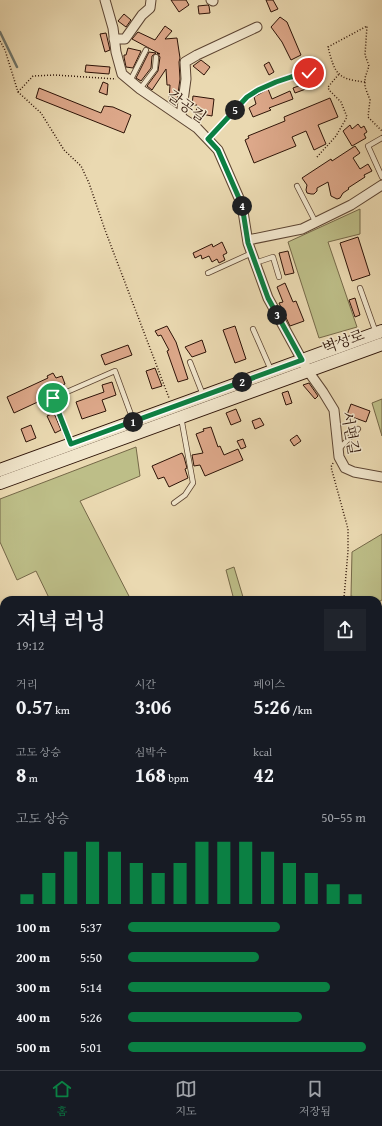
<!DOCTYPE html>
<html lang="ko">
<meta charset="utf-8">
<style>
body{margin:0;font-family:"Gentium Book Plus","Noto Serif KR",serif;background:#20242c;color:#f1f3f6;height:100vh;display:flex;flex-direction:column;font-size:15px;white-space:nowrap}
*{box-sizing:border-box;margin:0}
p{font-size:13px;color:#9ea1a6}
.icon{flex:none;width:22px;height:22px;fill:none;stroke:currentColor;stroke-width:2;stroke-linecap:round;stroke-linejoin:round}
.map{position:relative;flex:1;overflow:hidden}
.sheet{position:absolute;left:0px;top:596px;width:382px;height:474px;display:flex;flex-direction:column;background:#171b24;border-radius:12px 12px 0 0;box-shadow:0 1px 3px #0004}
.sheet>*{flex:none}
.pin{position:absolute;display:grid;place-items:center;width:34px;height:34px;color:#fff;margin:-17px;border:2px solid #fff;border-radius:50%;box-shadow:0 1px 4px #0007}
.km{position:absolute;width:20px;height:20px;margin:-10px;border-radius:50%;background:#222;color:#fff;font-size:11px;line-height:20px;text-align:center}
.round{display:grid;place-items:center;flex:none;width:42px;height:42px;border-radius:0px;background:#20242c}
.summary{display:flex;align-items:center;justify-content:space-between;height:68px;padding:0 16px}
h1{font-size:22px;font-weight:600;line-height:30px}
.stats{display:grid;grid-template-columns:repeat(3,1fr);gap:6px;height:68px;padding:4px 16px}
.stats div{display:grid;align-content:center}
.stats b{font-size:20px;font-weight:600}
.stats small{font-size:11px;font-weight:400}
.stats p{font-size:11px}
.chart{height:112px;padding:8px 16px}
.chart p{display:flex;justify-content:space-between}
.chart svg{width:100%;height:72px;margin-top:4px;stroke:#0b8043;stroke-width:6}
ul{padding:0 16px;list-style:none;font-size:13px}
li{display:grid;grid-template-columns:64px 48px 1fr;align-items:center;height:30px}
li i{height:10px;border-radius:5px;background:#0b8043}
.menu{display:flex;justify-content:space-around;align-items:center;height:56px;border-top:1px solid #363941;background:#171b24;font-size:11px;color:#9ea1a6}
.menu a{display:grid;justify-items:center;gap:2px}
.menu .selected{color:#0b8043}
.map>svg:first-child{display:block}
</style>
<div class="map">
<svg width="382" height="1070" viewBox="0 0 382 1070">
<rect width="100%" height="100%" fill="#ead9b1"/>
<filter id="stains"><feTurbulence type="fractalNoise" baseFrequency=".005" numOctaves="4"/><feColorMatrix values="0 0 0 0 .2 0 0 0 0 .09 0 0 0 0 .02 0 0 0 .5 -.17"/></filter>
<radialGradient id="worn" r=".72"><stop offset=".6" stop-color="#630" stop-opacity="0"/><stop offset="1" stop-color="#630" stop-opacity=".3"/></radialGradient>
<g fill="#bdbe88" stroke="#756848">
<polygon points="360,209 360,234 328,242 357,327 319,338 288,242"/>
<polygon points="382,399 382,436 372,403"/>
<polygon points="136,447 140,476 80,501 131,600 50,600 36,571 17,580 0,542 0,499"/>
<polygon points="382,534 382,600 378,602 378,600 368,600 351,596 352,552"/>
<polygon points="234,567 243,597 245,600 234,600 226,570"/>
<polygon points="0,689 4,690 4,738 0,735"/>
<polygon points="4,913 4,960 0,960 0,914"/>
</g>
<g fill="none" stroke-linecap="round" stroke-linejoin="round">
<polyline stroke="#6e776e" stroke-width="2.5" points="0,32 17,67"/>
</g>
<g fill="#dda88a" stroke="#2d1307">
<polygon points="171,0 186,0 189,5 179,12"/>
<polygon points="266,0 273,0 278,9 271,12"/>
<polygon points="208,5 209,6 210,13 199,14 198,6"/>
<polygon points="124,14 131,20 126,27 118,21"/>
<polygon points="280,17 287,22 301,55 291,60 282,42 271,27"/>
<polygon points="165,26 172,31 165,39 177,38 180,58 179,62 180,79 177,101 169,101 170,85 167,85 166,69 152,90 147,86 158,71 160,57 157,53 160,54 132,39 138,32 155,40"/>
<polygon points="106,33 110,50 105,52 100,34"/>
<polygon points="128,48 141,51 133,68 126,67 124,57 124,55 126,55"/>
<polygon points="149,52 156,53 152,56 151,68 141,81 136,78"/>
<polygon points="201,60 210,67 204,75 193,66"/>
<polygon points="269,62 274,72 269,75 264,65"/>
<polygon points="86,65 110,67 109,74 85,72"/>
<polygon points="312,81 314,86 295,93 293,88"/>
<polygon points="103,82 108,84 107,95 99,92"/>
<polygon points="39,88 101,113 104,106 113,107 131,115 124,133 36,98"/>
<polygon points="268,89 272,99 290,91 293,99 269,108 271,110 253,117 249,108 256,104 254,97"/>
<polygon points="193,96 214,99 212,116 196,113 197,105 192,105"/>
<polygon points="330,98 338,117 318,125 326,144 314,150 306,131 292,137 296,146 254,163 245,140 249,138 248,136 285,121 284,117"/>
<polygon points="358,124 361,128 364,126 367,132 364,134 366,138 352,146 343,131 350,125 352,129"/>
<polygon points="355,146 360,153 353,158 360,169 368,164 372,171 364,175 365,177 348,188 349,189 343,193 340,198 337,199 331,196 328,182 317,188 317,191 314,194 311,194 307,193 306,190 307,185 302,178 331,159 332,161"/>
<polygon points="358,237 370,275 352,281 340,243"/>
<polygon points="222,242 227,253 223,255 225,260 219,263 217,259 212,262 209,256 202,259 201,255 195,258 193,253 212,244 213,247"/>
<polygon points="288,251 294,273 285,275 279,253"/>
<polygon points="285,283 293,302 296,301 304,321 290,326 279,303 283,302 277,287"/>
<polygon points="355,298 360,315 355,317 349,300"/>
<polygon points="167,326 176,342 188,379 178,382 167,351 169,350 161,335 158,336 155,331"/>
<polygon points="235,326 246,359 235,363 223,330"/>
<polygon points="202,340 206,352 192,357 185,347"/>
<polygon points="128,345 132,355 105,365 101,355"/>
<polygon points="155,368 162,386 152,389 146,371"/>
<polygon points="53,373 56,378 62,376 65,384 47,392 50,400 43,403 42,400 14,413 7,397 48,378 47,376"/>
<polygon points="112,382 116,395 102,400 106,411 82,419 76,402 104,392 102,385"/>
<polygon points="309,383 318,396 315,399 303,385"/>
<polygon points="288,391 292,403 286,405 282,393"/>
<polygon points="351,404 370,411 366,422 347,415"/>
<polygon points="236,409 241,421 231,425 226,413"/>
<polygon points="54,413 61,430 55,433 47,416"/>
<polygon points="260,418 264,425 255,429 252,421"/>
<polygon points="31,425 36,438 26,442 21,429"/>
<polygon points="211,427 218,447 220,446 224,455 238,449 243,460 205,476 200,465 194,466 192,455 203,453 196,434 204,431 203,429"/>
<polygon points="297,435 301,441 294,446 290,440"/>
<polygon points="243,439 246,447 241,449 237,441"/>
<polygon points="182,453 184,457 187,468 185,469 188,478 169,487 164,477 158,479 152,466"/>
</g>
<g fill="none" stroke-linecap="round" stroke-linejoin="round">
<g stroke="#5c4432" stroke-width="6">
<g id="service">
<polyline points="130,81 146,50"/>
<polyline points="140,89 155,69 156,57"/>
<polyline points="382,138 368,146 382,177"/>
<polyline points="208,139 247,97 258,90 276,82 291,77 309,73"/>
<polyline points="297,186 316,223"/>
<polyline points="255,263 273,257 279,277"/>
<polyline points="208,273 252,253"/>
<polyline points="360,288 376,333"/>
<polyline points="253,329 271,370"/>
<polyline points="190,362 203,395"/>
<polyline points="70,444 53,398 115,371 133,420"/>
<polyline points="339,449 358,429"/>
<polyline points="174,503 185,495 193,483 181,417"/>
<polyline points="0,778 4,779"/>
<polyline points="0,907 4,906"/>
<polyline points="0,1017 4,1019"/>
<polyline points="47,1070 52,1066"/>
</g>
</g>
<g stroke="#5c4432" stroke-width="11">
<g id="minor">
<polyline points="105,0 113,28 116,52 122,74 140,89 197,128 218,150 242,205 248,243 268,298 308,371 323,392 334,410 339,457 345,468 354,472 382,477"/>
<polyline points="211,0 213,1"/>
<polyline points="114,39 125,39 142,15 150,8 151,0"/>
<polyline points="181,116 186,79 185,62 197,55 257,27"/>
<polyline points="248,240 302,229 351,205 382,185"/>
<polyline points="378,1040 382,1034"/>
<polyline points="359,1070 361,1066"/>
</g>
</g>
<g stroke="#5c4432" stroke-width="13">
<g id="tertiary">
<polyline points="0,844 4,849"/>
<polyline points="378,845 382,841"/>
<polyline points="134,1066 134,1070"/>
<polyline points="207,1066 211,1070"/>
<polyline points="150,1070 152,1066"/>
</g>
</g>
<g stroke="#2d1307" stroke-width="14">
<g id="secondary">
<polyline points="0,470 382,331"/>
<polyline points="0,483 382,344"/>
</g>
</g>
<g stroke="#2d1307" stroke-width="1.5" stroke-dasharray="1 2" stroke-linecap="butt">
<polyline points="0,41 5,50 18,92 41,113 64,150 81,166 89,183 105,230 169,398"/>
<path d="M365,82C337,79 335,74 328,47L367,26L365,55L369,66L365,78V87L370,100L368,117L382,131"/>
<polyline points="18,92 33,76 55,75 116,79"/>
<polyline points="317,157 336,136 347,117 341,102 329,90 328,87 339,74"/>
<polyline points="333,463 331,467 348,529 348,551 344,598"/>
</g>
<use href="#service" stroke="#f1e6cc" stroke-width="4.5"/>
<use href="#minor" stroke="#f1e6cc" stroke-width="9"/>
<use href="#tertiary" stroke="#f1e6cc" stroke-width="11"/>
<use href="#secondary" stroke="#f1e6cc" stroke-width="12"/>
</g>
<g fill="none" stroke-linecap="round" stroke-linejoin="round">
<g stroke="#fff" stroke-width="8">
<polyline id="route" points="53,398 71,444 302,360 268,298 248,243 242,205 218,150 208,139 247,97 258,90 276,82 291,77 309,73"/>
</g>
<use href="#route" stroke="#0b8043" stroke-width="5"/>
</g>
<g text-anchor="middle" dominant-baseline="central" stroke-width="3" stroke-linejoin="round" paint-order="stroke">
<g font-size="15" fill="#2d1307" stroke="#f1e6cc">
<text transform="translate(187 106) rotate(36)">갈공길</text>
<text transform="translate(343 341) rotate(-20)">벽성로</text>
<text transform="translate(351 433) rotate(80)">서편길</text>
</g>
</g>
<rect width="100%" height="100%" filter="url(#stains)"/>
<rect width="100%" height="100%" fill="url(#worn)"/>
</svg>
<div class="pin" style="left:53px;top:398px;background:#1e9e55"><svg class="icon" aria-label="arrive" viewBox="0 0 24 24"><path d="M6 21V4h12l-3 4 3 4H6"/></svg></div>
<div class="pin" style="left:309px;top:73px;background:#d93025"><svg class="icon" aria-label="check" viewBox="0 0 24 24"><path d="M5 12l5 5 9-10"/></svg></div>
<b class="km" style="left:133px;top:422px">1</b>
<b class="km" style="left:242px;top:382px">2</b>
<b class="km" style="left:277px;top:315px">3</b>
<b class="km" style="left:242px;top:206px">4</b>
<b class="km" style="left:235px;top:110px">5</b>
<section class="sheet">
<div class="summary"><div><h1>저녁 러닝</h1><p>19:12</p></div><a class="round"><svg class="icon" aria-label="share" viewBox="0 0 24 24"><path d="M12 15V3M7 8l5-5 5 5M5 13v7h14v-7"/></svg></a></div>
<div class="stats">
<div><p>거리</p><b>0.57<small> km</small></b></div>
<div><p>시간</p><b>3:06</b></div>
<div><p>페이스</p><b>5:26<small> /km</small></b></div>
</div>
<div class="stats">
<div><p>고도 상승</p><b>8<small> m</small></b></div>
<div><p>심박수</p><b>168<small> bpm</small></b></div>
<div><p>kcal</p><b>42</b></div>
</div>
<div class="chart"><p><span>고도 상승</span>50–55 m</p>
<svg viewBox="0 0 160 44" preserveAspectRatio="none"><path d="M5 44V38M15 44V25M25 44V12M35 44V6M45 44V12M55 44V19M65 44V25M75 44V19M85 44V6M95 44V6M105 44V6M115 44V12M125 44V19M135 44V25M145 44V32M155 44V38"/></svg>
</div>
<ul>
<li><b>100 m</b>5:37<i style="width:64%"></i></li>
<li><b>200 m</b>5:50<i style="width:55%"></i></li>
<li><b>300 m</b>5:14<i style="width:85%"></i></li>
<li><b>400 m</b>5:26<i style="width:73%"></i></li>
<li><b>500 m</b>5:01<i style="width:100%"></i></li>
</ul>
</section>
</div>
<nav class="menu">
<a class="selected"><svg class="icon" aria-label="home" viewBox="0 0 24 24"><path d="M3 11l9-7 9 7M6 9v11h12V9"/></svg>홈</a>
<a><svg class="icon" aria-label="map" viewBox="0 0 24 24"><path d="M3 6l6-2 6 2 6-2v14l-6 2-6-2-6 2zM9 4v14M15 6v14"/></svg>지도</a>
<a><svg class="icon" aria-label="saved" viewBox="0 0 24 24"><path d="M7 4h10v16l-5-4-5 4z"/></svg>저장됨</a>
</nav>
